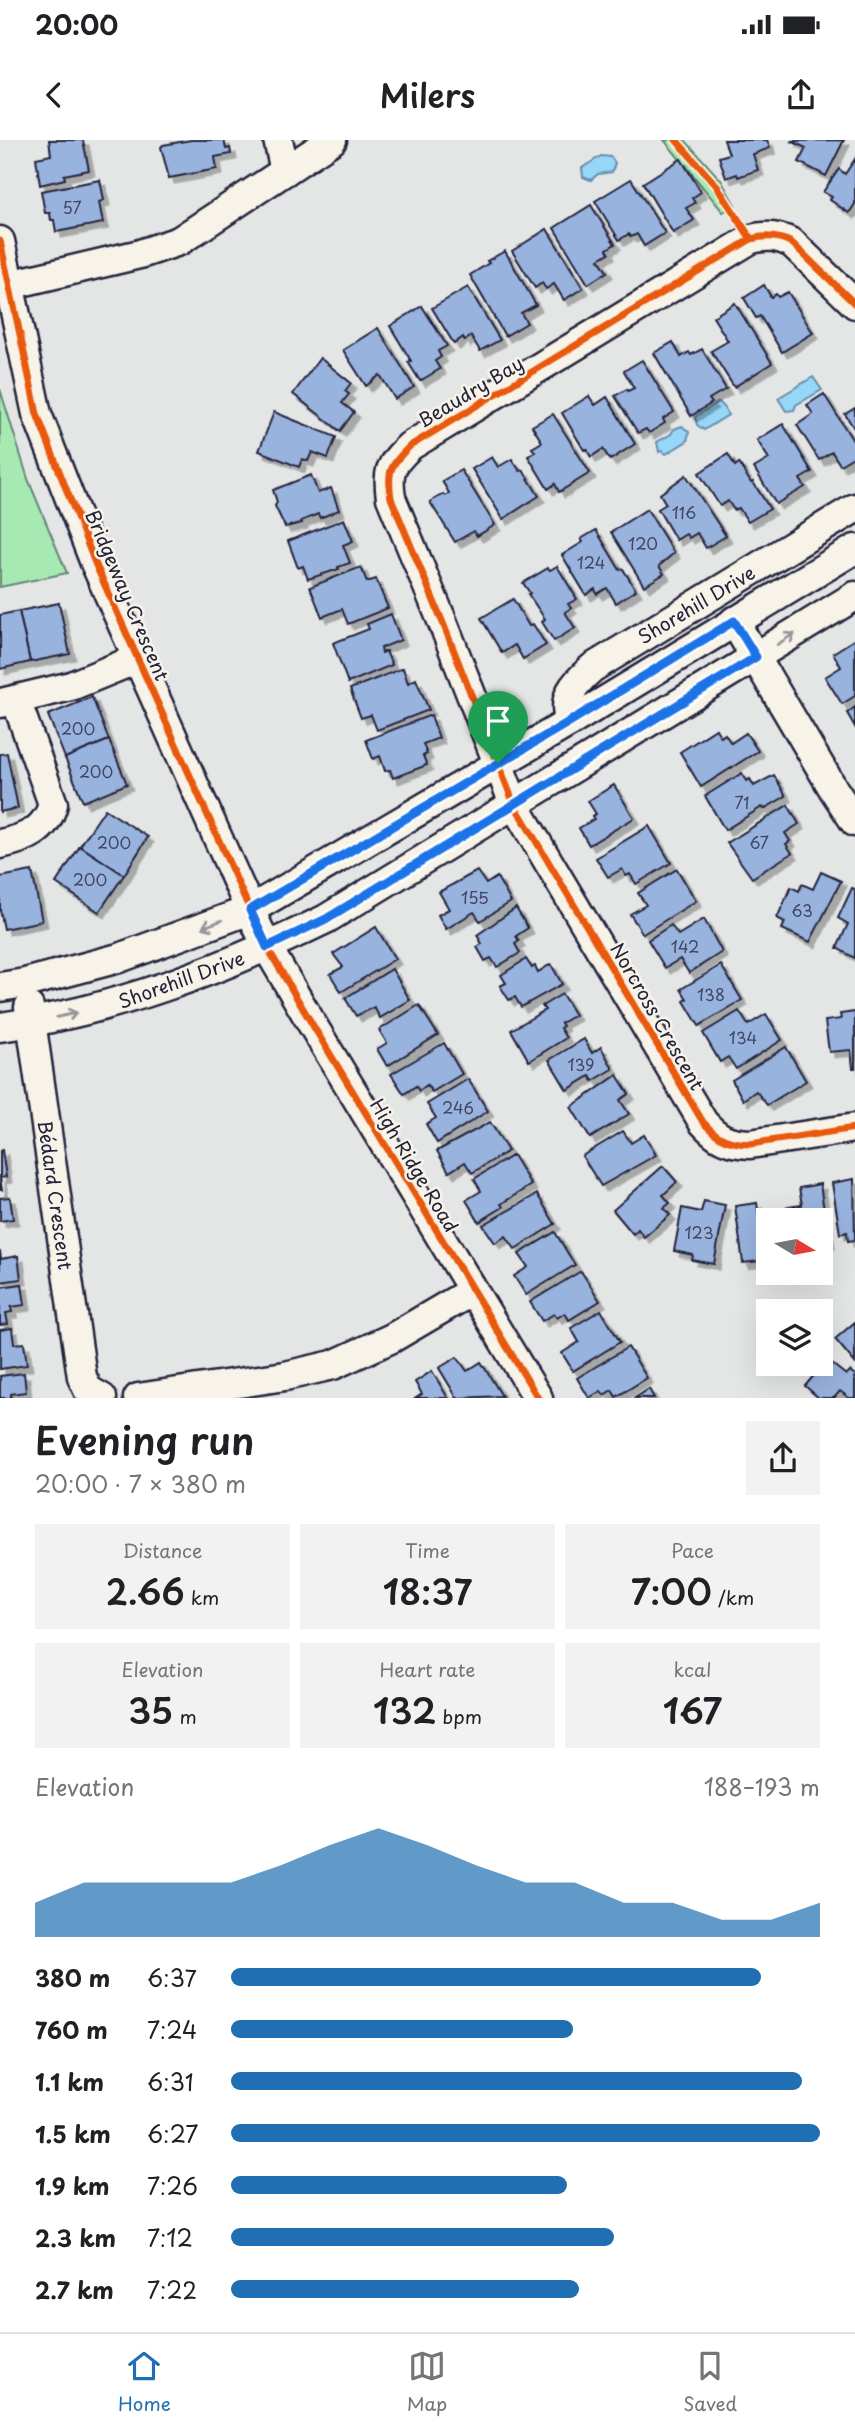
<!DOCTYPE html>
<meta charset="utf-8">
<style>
body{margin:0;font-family:"Playpen Sans",sans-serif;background:#f2f2f2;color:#202124;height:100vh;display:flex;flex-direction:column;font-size:26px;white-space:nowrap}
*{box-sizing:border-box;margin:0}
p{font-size:23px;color:#757577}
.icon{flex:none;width:38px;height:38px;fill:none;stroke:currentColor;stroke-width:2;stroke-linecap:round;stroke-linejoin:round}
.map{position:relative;height:1258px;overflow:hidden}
.side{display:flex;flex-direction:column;background:#fff;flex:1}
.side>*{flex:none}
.needle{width:46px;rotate:100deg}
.controls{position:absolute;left:756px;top:1068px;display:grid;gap:14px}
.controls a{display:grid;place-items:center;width:77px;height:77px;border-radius:0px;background:#fff;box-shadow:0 7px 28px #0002;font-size:35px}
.pin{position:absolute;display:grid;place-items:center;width:60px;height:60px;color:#fff;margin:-72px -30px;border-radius:50% 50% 50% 0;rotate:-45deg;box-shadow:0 0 7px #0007}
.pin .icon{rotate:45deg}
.round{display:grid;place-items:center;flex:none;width:74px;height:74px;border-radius:0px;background:#f2f2f2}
.overview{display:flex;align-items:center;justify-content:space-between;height:119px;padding:0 35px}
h1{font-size:38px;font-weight:600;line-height:52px}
.metrics{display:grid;grid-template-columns:repeat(3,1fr);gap:10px;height:119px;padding:7px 35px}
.metrics div{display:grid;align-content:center;border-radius:0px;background:#f2f2f2;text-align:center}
.metrics b{font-size:35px;font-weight:600}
.metrics small{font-size:19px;font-weight:400}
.metrics p{font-size:19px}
.chart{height:196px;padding:14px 35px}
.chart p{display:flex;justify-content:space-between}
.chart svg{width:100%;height:126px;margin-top:7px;fill:#1f6fb2;opacity:.7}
ul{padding:0 35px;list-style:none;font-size:23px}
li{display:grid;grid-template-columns:112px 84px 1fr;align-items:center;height:52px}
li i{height:18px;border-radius:9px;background:#1f6fb2}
.status{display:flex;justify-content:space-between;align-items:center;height:49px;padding:0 35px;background:#fff;direction:ltr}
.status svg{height:19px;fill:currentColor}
header{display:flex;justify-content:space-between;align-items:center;height:91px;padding:0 35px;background:#fff;font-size:32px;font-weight:600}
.tabs{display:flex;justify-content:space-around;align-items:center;height:98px;border-top:2px solid #e0e0e0;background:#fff;font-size:19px;color:#757577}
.tabs a{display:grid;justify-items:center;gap:4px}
.tabs .on{color:#1f6fb2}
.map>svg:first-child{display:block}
</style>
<div class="status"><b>20:00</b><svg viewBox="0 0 49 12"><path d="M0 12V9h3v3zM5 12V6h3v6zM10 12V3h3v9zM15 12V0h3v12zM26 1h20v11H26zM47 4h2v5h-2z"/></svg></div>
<header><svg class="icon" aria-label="back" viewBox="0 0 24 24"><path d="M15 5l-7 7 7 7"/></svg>Milers<svg class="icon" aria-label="share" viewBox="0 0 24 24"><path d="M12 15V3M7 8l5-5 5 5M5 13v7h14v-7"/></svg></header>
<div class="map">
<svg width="855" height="1258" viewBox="0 0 855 1258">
<defs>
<filter id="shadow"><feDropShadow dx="5.5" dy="5.5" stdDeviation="0" flood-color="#0004"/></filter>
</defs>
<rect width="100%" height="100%" fill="#e4e6e6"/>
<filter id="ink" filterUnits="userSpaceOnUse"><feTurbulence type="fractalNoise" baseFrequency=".0143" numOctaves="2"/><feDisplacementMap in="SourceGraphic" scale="14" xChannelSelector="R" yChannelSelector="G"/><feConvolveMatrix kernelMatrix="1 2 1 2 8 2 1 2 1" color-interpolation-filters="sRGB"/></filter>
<g filter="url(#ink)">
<g fill="#a7e9b2" stroke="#648676" stroke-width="2">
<polygon points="664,0 685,0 721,40 735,65 723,72"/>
<polygon points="0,249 28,339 67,433 0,447"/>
</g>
<g fill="#96d6f7" stroke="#688eac" stroke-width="2">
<polygon points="601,16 611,17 615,23 612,32 598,34 591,40 583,37 582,28"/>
<polygon points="813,237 822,250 796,265 794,270 786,271 778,258"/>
<polygon points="719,262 725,268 728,275 704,290 697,285 695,277"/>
<polygon points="682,286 689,292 687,301 666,314 662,311 659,312 657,302 671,294 674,289"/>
</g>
<g fill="#99b3df" stroke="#22223b" stroke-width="2" filter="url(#shadow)">
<polygon points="49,0 83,0 89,30 64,35 65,39 40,45 36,18 51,15"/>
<polygon points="191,0 224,0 226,9 230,8 231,14 215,17 217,29 169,38 161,7 163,5"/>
<polygon points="724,0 767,0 770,8 753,14 758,30 738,37 737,34 726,38 719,17 729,14"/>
<polygon points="844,0 826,36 799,22 806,8 791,1"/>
<polygon points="681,19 701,52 692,58 695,63 686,68 694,80 673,93 643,43"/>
<polygon points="855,19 855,64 849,73 830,60 832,57 823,52 839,29 845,34"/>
<polygon points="631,39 665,93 644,106 637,94 631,97 629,94 619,100 595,61"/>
<polygon points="100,40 104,60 99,62 103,83 56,92 54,80 51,80 50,73 45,73 41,51"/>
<polygon points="591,65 615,104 607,109 609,113 599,119 607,132 588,144 554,88"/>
<polygon points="547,89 583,148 564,160 554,144 546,149 542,143 535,148 512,111"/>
<polygon points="505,111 536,165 521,173 527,183 505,196 470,135 489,123 487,121"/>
<polygon points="764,145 771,157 776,154 778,157 788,152 813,193 782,212 760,176 756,178 744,158"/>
<polygon points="468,147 500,200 480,211 471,196 465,201 463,197 454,204 432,168"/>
<polygon points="735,163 772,223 734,247 711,211 728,201 713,177"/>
<polygon points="422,166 447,206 438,211 441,217 435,221 440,229 420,241 408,222 411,221 390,186"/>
<polygon points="378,188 414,247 395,259 380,235 366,246 343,210"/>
<polygon points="673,202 681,217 689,212 691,215 702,209 726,249 709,259 712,263 691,276 654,213"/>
<polygon points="320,218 351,243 345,251 349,254 342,263 354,272 340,291 293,254"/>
<polygon points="642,220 674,272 663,279 665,283 649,293 646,289 638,293 615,256 627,249 628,251 634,248 624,231"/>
<polygon points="824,254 855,304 855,316 840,325 832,312 819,320 797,285 813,274 807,265"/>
<polygon points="589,256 595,265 607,257 635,304 610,320 603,309 591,317 587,309 584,310 562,273"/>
<polygon points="855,268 855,290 845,274"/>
<polygon points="274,272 336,297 328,318 312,312 308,321 302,319 299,327 259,311"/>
<polygon points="553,274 590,333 559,352 555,344 548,349 528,316 535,312 532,308 542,302 532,286"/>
<polygon points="783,284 812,332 800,339 805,347 776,364 754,328 769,319 757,300"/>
<polygon points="728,314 735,326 739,323 751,343 753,342 770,369 748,382 739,368 734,370 728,361 720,366 699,333"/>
<polygon points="492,317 498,327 512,319 520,331 523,330 539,356 503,379 472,329"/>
<polygon points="461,330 495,385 477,396 474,391 455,402 430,362 443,354 445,356 449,353 442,341"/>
<polygon points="311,335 318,353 331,348 339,370 320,378 318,374 301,381 302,383 285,387 275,366 277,362 273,350"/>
<polygon points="686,335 726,396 706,408 697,393 689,398 686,394 676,400 658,369 666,364 660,354"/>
<polygon points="647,369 674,413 659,426 664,434 644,446 611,392"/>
<polygon points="344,379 353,401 343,405 350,423 338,427 339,429 308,439 303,426 298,428 288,401"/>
<polygon points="596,390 620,430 623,429 636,450 616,463 607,448 597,454 595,449 586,455 562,415 583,402 581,399"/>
<polygon points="557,426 577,459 568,464 571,468 565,472 575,488 554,501 542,482 545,479 528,454 530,453 523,443 548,428 550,430"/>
<polygon points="361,427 367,442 376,439 388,468 348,484 342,469 322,477 310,447"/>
<polygon points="513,459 529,486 533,484 546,505 523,519 515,505 502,513 481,478"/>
<polygon points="59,463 70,514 30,522 19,471"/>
<polygon points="19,471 30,522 0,529 0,475"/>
<polygon points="391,474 401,500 381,508 382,513 386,511 392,525 348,543 333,503 369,489 367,484"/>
<polygon points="855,499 855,556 842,564 825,537 841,527 833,513"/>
<polygon points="403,528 408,543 416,539 429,570 377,590 371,575 361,578 350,549"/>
<polygon points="92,557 109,600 65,618 48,575"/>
<polygon points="855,567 855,587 847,573"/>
<polygon points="431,575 439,598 423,604 427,614 423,616 427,625 393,638 390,630 385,631 380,616 373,619 366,600"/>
<polygon points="716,589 721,597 725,594 731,603 746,593 758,611 701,647 680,612"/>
<polygon points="109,600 127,644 83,662 65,618"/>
<polygon points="7,613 18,668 0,672 0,614"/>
<polygon points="742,633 747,641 750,639 754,646 774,635 786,656 764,669 762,667 725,690 705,656"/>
<polygon points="614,645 634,678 589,705 579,688 594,679 592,676 596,674 588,661"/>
<polygon points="788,665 799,684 785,693 790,701 786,704 792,713 752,738 727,703"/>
<polygon points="105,669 148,697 124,735 80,706"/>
<polygon points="649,686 671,723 636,744 630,734 626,736 622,729 608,737 596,718"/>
<polygon points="80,706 124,735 99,772 56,743"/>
<polygon points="677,729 696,761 643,794 630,774 646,765 638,753"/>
<polygon points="32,731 42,781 4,789 0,770 0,737"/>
<polygon points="477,731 486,744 497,737 511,762 480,781 474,772 446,789 438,775 449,769 439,752"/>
<polygon points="821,732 841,741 810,802 782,789 785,782 777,778 791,747 799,751 802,744 813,749"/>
<polygon points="852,748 855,749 855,818 837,808 848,784 838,778"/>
<polygon points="516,768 528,788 516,796 519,801 515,804 520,813 497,827 491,818 485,821 477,807 482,804 477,795"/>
<polygon points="704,779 722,812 689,833 680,819 665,828 648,800 671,785 678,795"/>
<polygon points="376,787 395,819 341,852 330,834 343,827 333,814"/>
<polygon points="526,819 532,828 535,826 538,832 551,824 562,844 521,867 515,857 509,860 500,846 506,843 501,835"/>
<polygon points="721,825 742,860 699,886 684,861 687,859 681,849"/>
<polygon points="392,829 410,860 380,878 374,867 356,876 345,858"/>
<polygon points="562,854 575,875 561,883 563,886 560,888 566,898 529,921 511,890 545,870 542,866"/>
<polygon points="419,865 438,895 387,926 377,909 387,903 379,890"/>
<polygon points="739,871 748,885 766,874 782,900 736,929 728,917 720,922 703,893"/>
<polygon points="855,872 855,928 853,928 851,910 829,912 825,881 841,879 840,874"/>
<polygon points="584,899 592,913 601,907 613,929 593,941 590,936 567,950 549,920"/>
<polygon points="444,903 462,934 432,952 427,945 419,951 416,946 404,954 391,934"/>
<polygon points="786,907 806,941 767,965 756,951 743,960 732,940"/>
<polygon points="617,935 629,954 620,960 629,974 590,998 571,967"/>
<polygon points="468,939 488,971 437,1003 426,984 436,978 427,964"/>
<polygon points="490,982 508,1011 472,1033 465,1022 449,1032 437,1011"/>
<polygon points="623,991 631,1003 644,995 656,1015 601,1046 582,1016"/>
<polygon points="2,1010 6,1037 0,1038 2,1050 0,1050 0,1011"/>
<polygon points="513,1015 531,1045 501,1064 503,1067 479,1082 466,1060 481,1051 474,1039"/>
<polygon points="663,1026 677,1042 663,1055 670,1063 664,1068 670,1075 644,1097 638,1089 633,1094 613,1070"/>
<polygon points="854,1039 855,1100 848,1101 847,1092 840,1094 832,1043"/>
<polygon points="820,1044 829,1103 821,1105 821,1080 789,1080 787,1067 802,1065 799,1048"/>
<polygon points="537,1054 555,1084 515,1109 506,1096 495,1103 483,1085"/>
<polygon points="10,1057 13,1079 0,1081 0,1058"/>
<polygon points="704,1061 725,1065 714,1124 692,1120 693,1115 674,1111 682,1068 701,1072"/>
<polygon points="757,1063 759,1077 774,1078 774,1080 768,1080 768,1120 743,1123 735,1066"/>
<polygon points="555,1092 575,1125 526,1155 514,1136 528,1127 519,1114"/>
<polygon points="0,1111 1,1119 18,1116 21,1139 0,1142"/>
<polygon points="581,1131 600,1161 569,1180 565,1173 557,1178 554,1174 542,1181 530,1162"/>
<polygon points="22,1144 25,1165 11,1167 12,1172 6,1173 8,1184 0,1185 0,1147"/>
<polygon points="601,1170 620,1202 573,1231 562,1213 579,1202 571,1188"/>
<polygon points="855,1182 855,1223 835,1199"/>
<polygon points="12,1188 14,1204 24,1203 27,1225 0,1229 0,1190"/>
<polygon points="628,1207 647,1238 616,1257 612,1250 604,1255 601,1251 589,1258 577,1238"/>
<polygon points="457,1217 467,1231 481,1222 502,1256 457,1258 439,1228"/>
<polygon points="827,1220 846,1235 850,1231 855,1235 855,1258 849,1258 840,1251 834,1258 819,1258 805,1246"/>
<polygon points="432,1231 448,1258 416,1258 422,1254 415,1242"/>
<polygon points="24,1233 26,1252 11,1254 11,1258 0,1258 0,1236"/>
<polygon points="649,1249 654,1258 635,1258"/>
</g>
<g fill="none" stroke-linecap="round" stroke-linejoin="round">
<g stroke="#22223b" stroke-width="33">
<g id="minor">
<polyline points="278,0 285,31"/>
<polyline points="0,101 37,274 95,423 250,770 267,807 315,889 538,1258"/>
<polyline points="9,145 140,114 179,101 332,0"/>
<path d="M855,164L792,103C778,96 766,95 751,99L410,306C390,325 387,331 391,358L443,483L514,664L703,982C718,999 728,1003 750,1004L855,988"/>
<polyline points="734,481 834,650 855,682"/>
<polyline points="1,563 71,546 137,519"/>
<path d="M570,582C561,557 574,544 592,528L855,368"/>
<path d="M0,704C25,699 46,691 53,664L16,560"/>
<polyline points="0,847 25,843 119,818 250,770 570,582 855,409"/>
<polyline points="29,867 82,1237 88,1250 102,1258"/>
<path d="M0,887C114,871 223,829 326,779L855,456"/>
<polyline points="138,1258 285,1236 333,1225 392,1198 472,1151"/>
</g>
</g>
<use href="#minor" stroke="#f7f3e8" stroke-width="28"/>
<g stroke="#f7f3e8" stroke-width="11">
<g id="cycleway">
<polyline points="676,0 716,45 751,99"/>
<polyline points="0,101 37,274 95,423 250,770 267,807 315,889 538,1258"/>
<path d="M855,164L792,103C778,96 766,95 751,99L410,306C390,325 387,331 391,358L443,483L514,664L703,982C718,999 728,1003 750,1004L855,988"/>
</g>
</g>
<use href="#cycleway" stroke="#e8590c" stroke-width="7"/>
</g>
<defs><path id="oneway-shaft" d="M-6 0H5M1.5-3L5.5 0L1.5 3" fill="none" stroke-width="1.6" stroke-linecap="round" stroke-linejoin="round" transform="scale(1.75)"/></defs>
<g stroke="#97959a">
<use href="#oneway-shaft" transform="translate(786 499) rotate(-32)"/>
<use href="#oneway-shaft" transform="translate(212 784) rotate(160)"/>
<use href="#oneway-shaft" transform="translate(67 875) rotate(-13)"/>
</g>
</g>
<g fill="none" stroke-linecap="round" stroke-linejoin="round" filter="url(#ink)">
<g stroke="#fff" stroke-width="14">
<polygon id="route" points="734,481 756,517 326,779 267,807 250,770 569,582"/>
</g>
<use href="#route" stroke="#1a73e8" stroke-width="9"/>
</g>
<g text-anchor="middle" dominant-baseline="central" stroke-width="5" stroke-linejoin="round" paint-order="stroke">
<g font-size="16" fill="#404664">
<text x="72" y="67">57</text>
<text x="684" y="372">116</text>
<text x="643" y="403">120</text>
<text x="591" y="422">124</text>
<text x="78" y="588">200</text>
<text x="96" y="631">200</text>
<text x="742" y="662">71</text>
<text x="114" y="702">200</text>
<text x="759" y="702">67</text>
<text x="90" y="739">200</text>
<text x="475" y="757">155</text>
<text x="802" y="770">63</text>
<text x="685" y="806">142</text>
<text x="711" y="854">138</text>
<text x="743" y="897">134</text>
<text x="581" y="924">139</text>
<text x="458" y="967">246</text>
<text x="699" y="1092">123</text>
</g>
<g font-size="19" fill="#22223b" stroke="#f7f3e8">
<text transform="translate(470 251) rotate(-31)">Beaudry Bay</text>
<text transform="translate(128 455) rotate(67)">Bridgeway Crescent</text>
<text transform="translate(696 464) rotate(-31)">Shorehill Drive</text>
<text transform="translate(181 839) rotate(-20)">Shorehill Drive</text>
<text transform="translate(658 876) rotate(60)">Norcross Crescent</text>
<text transform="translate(415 1025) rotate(59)">High Ridge Road</text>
<text transform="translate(56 1055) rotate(82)">Bédard Crescent</text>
</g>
</g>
</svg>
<div class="controls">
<a><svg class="needle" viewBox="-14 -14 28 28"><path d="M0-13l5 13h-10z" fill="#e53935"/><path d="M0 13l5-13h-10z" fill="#757577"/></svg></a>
<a><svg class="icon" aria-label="layers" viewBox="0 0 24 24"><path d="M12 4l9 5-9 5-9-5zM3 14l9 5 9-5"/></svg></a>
</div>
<div class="pin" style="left:498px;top:623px;background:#1e9e55"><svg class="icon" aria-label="arrive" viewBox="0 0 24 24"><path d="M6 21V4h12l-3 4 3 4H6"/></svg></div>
</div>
<section class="side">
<div class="overview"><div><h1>Evening run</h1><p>20:00 · 7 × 380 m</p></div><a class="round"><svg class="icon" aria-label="share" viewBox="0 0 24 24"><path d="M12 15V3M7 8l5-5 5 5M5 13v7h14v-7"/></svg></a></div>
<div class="metrics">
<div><p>Distance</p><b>2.66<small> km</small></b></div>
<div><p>Time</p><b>18:37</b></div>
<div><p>Pace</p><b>7:00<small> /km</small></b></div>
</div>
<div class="metrics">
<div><p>Elevation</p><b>35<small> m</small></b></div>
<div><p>Heart rate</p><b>132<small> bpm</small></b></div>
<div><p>kcal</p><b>167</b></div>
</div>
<div class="chart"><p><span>Elevation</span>188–193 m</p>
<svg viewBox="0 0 160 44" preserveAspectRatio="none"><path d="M0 44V32L10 25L20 25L30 25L40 25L50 19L60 12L70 6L80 12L90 19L100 25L110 25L120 32L130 32L140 38L150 38L160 32V44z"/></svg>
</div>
<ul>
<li><b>380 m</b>6:37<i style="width:90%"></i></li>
<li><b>760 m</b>7:24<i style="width:58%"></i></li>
<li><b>1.1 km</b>6:31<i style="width:97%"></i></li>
<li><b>1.5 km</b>6:27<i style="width:100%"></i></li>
<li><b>1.9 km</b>7:26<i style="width:57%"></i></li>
<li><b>2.3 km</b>7:12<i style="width:65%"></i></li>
<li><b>2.7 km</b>7:22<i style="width:59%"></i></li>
</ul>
</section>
<nav class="tabs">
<a class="on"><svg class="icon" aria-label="home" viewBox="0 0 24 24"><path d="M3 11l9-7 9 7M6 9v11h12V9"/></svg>Home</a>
<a><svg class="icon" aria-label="map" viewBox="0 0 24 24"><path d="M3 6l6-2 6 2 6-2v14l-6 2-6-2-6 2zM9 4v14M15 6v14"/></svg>Map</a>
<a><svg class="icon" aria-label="saved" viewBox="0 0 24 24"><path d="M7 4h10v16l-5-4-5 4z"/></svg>Saved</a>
</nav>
